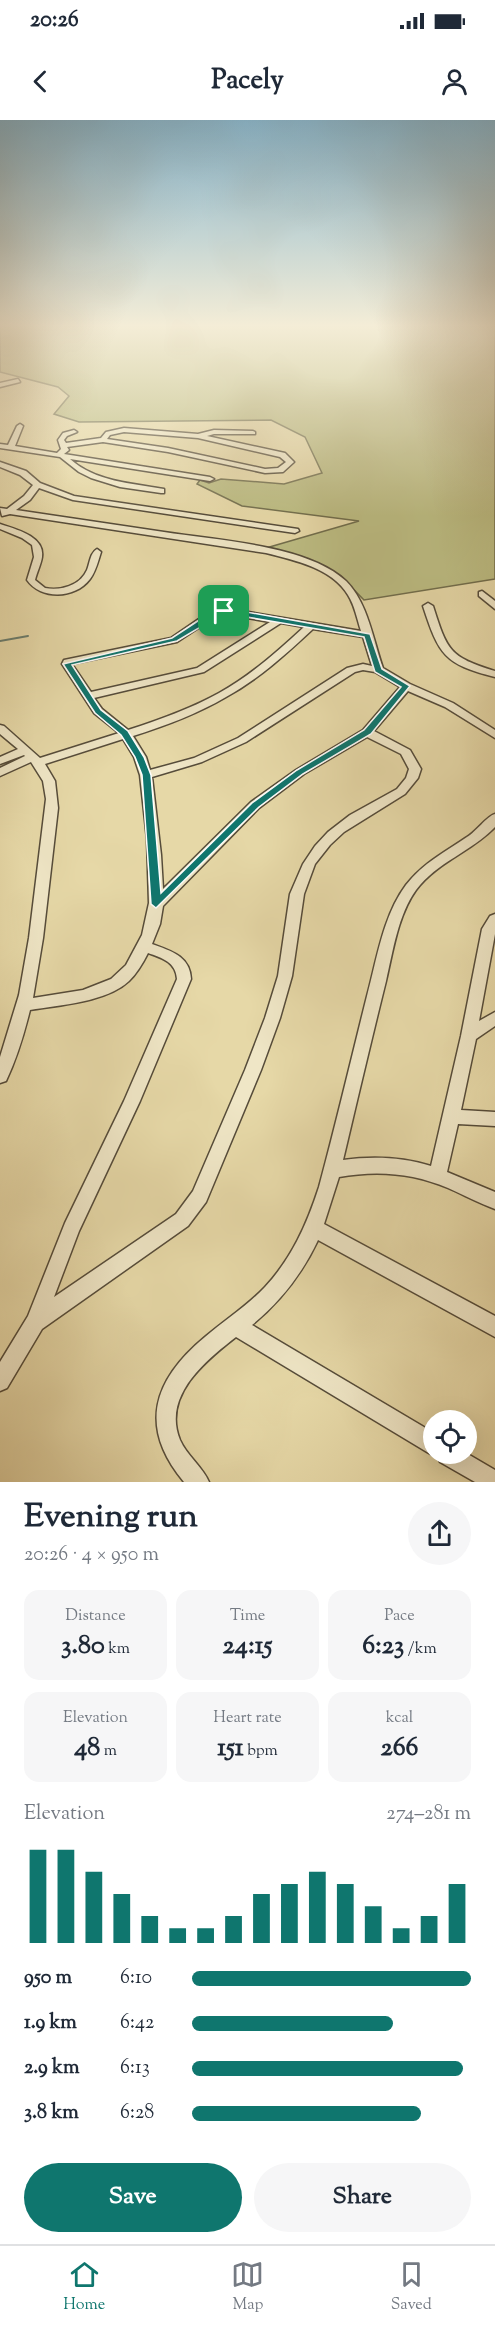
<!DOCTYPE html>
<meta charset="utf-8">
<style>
body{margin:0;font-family:"Sorts Mill Goudy",serif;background:#f6f6f7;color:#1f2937;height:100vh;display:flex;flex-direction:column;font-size:22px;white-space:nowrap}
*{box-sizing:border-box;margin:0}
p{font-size:20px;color:#747a83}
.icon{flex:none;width:33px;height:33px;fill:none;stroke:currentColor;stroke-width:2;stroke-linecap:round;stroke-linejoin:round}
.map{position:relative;height:1362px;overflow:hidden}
.panel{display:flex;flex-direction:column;background:#fff;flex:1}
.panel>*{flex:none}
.fabs{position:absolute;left:423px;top:1290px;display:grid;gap:12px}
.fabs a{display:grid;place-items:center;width:54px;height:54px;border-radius:50%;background:#fff;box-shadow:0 6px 24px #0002;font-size:30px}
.pin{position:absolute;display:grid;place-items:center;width:51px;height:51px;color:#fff;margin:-26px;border-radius:12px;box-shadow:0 3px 9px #0006}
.round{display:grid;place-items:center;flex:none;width:63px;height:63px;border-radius:32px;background:#f6f6f7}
.head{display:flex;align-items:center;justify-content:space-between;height:102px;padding:0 24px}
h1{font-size:33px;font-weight:800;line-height:45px}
.figures{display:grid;grid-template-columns:repeat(3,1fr);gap:9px;height:102px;padding:6px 24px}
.figures div{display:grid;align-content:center;border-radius:15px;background:#f6f6f7;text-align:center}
.figures b{font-size:26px;font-weight:800}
.figures small{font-size:16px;font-weight:400}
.figures p{font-size:16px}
.chart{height:168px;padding:12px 24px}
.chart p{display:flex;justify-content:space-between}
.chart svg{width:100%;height:108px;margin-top:6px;stroke:#0f766e;stroke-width:6}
.primary-button{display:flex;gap:12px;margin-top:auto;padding:12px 24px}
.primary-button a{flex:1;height:69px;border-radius:36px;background:#0f766e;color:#fff;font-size:24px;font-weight:800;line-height:69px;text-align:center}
.primary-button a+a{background:#f6f6f7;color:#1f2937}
ul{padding:0 24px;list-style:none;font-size:20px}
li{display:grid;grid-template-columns:96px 72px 1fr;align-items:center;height:45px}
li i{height:15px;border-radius:8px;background:#0f766e}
.status{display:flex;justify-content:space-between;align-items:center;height:42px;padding:0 30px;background:#fff;direction:ltr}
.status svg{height:16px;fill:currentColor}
header{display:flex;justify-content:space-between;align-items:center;height:78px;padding:0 24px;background:#fff;font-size:27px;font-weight:800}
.menu{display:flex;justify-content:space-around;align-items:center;height:84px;border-top:2px solid #e0e1e3;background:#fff;font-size:16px;color:#747a83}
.menu a{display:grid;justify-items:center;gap:3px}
.menu .active{color:#0f766e}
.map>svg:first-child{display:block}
</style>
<div class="status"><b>20:26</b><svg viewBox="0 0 49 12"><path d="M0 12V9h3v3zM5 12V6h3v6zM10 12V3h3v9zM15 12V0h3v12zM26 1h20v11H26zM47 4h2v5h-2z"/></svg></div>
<header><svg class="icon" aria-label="back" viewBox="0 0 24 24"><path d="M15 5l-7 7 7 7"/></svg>Pacely<svg class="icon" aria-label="person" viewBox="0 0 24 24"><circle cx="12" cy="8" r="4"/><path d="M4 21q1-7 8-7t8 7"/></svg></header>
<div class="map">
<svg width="495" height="1362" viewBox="0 0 495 1362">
<rect width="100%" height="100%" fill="#e6d8a7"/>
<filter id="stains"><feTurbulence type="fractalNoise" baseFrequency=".00333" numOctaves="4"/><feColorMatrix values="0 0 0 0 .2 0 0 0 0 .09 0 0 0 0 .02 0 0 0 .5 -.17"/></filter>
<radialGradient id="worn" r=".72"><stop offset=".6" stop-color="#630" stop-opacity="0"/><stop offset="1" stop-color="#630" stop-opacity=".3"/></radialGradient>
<path fill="#bcbc82" stroke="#716d4c" stroke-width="1.5" d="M0,206H495V459L364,480C336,449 306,437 266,428L359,401L242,386L197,364L200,360L209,363L221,359L284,364L322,353L305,317L271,300L79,302L54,294L69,276L58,267L0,252Z"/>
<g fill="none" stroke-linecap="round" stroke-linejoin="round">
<polyline stroke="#697c6d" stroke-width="2" points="0,521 28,516"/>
<g stroke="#564c3a" stroke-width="3">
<g id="minor">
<polygon points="18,259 20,262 0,267 0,263"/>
<path d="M20,304L23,306L15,326L57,333L61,329L58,320L63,313L74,310L77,312L67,316L64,320L66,323L101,318L106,312L124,308L198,314L214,310L253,311L255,312V314H214L207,316L285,333L294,342L283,352L265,353L168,332L103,322L67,327L69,330L64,334L210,357L214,359L210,361L70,339C96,362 131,363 164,369V373H161L120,367L91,358L79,352L60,337L0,328V324L8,325L17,306ZM124,312L198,318L280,337L286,342L278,348L265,349L168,328L107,319L110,315Z"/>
<path d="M0,342L26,351L40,363L74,376L298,409L299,411L295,413L73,380L39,368L30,380L16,390C65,397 115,405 164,412C215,420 308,425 346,461C368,483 373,520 383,548L410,564L453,583L495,610V618L445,587L408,571L374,611L410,630L421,649L418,658L405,674L344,712L330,725L315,744L304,774L292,856L280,898L261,950L206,1082L188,1106L42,1209L7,1268L0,1271V1242L28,1196L65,1103L124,981L177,859C176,842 162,838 148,833C143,843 137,853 129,861C107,882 60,885 30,890C24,914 17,938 6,961L0,963V937L19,875L29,818L46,679L43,661L31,642L0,656V648L25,636L24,635L0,644V637L18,629L0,614V605L4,606L40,638L119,613L94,593L62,544L64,540L171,518L212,490L224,488L361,511C357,499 355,486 348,475C332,448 294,440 266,433L10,394L2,396L0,388L7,389L24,376L33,365L20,355L0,347ZM224,494L270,502L197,548L91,572L72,544L177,522L218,495ZM281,503L304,507C278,531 250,556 219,573C190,589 159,600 128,610L102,589L94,578L204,552ZM313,509L363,517L372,546L363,544L347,548L238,618L194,638L150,650L146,637L133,616C165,606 197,594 226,577C259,559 286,534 313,509ZM363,550L375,552L400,567L363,610L296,650L251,682L163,769L161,735L152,657L202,642L246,622L355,552ZM367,617L401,634L409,649L406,658L397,669L350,695L328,712L315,726L303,744L290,774L278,856L265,898L245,950L193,1071L176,1094L54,1177L79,1111L140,981L191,859C190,836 171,831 152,824L160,804L163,786L259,688L304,654ZM123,619L134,637L140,655L147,719L149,783L142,815L126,845L111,859L83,870L33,878L43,818L58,688L55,661L45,644Z"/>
<path d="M0,404C15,409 45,416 42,437C41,444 37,452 35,460L45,468C60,471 80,466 87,450C90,443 90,433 97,429L101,432C98,441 96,451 90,459C75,479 41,480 27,460L34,437L32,425L22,418L0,409Z"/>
<polygon points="482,471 495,481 495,489 479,476 479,472"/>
<path d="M428,483L433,486C447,530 449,537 495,551V557C444,544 439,535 423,486Z"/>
<path d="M495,694V707C471,732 437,742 416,770C398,795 393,831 386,861C371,921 357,981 343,1040C373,1036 402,1037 431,1046L461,916L482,809L490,796L495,794V814L479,901L495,892V906L476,919L461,990L495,992V1006L458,1004L447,1052L495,1072V1089C479,1083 464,1075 448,1068C413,1053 377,1050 339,1057L324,1104L495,1196V1217L318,1120C302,1154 281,1181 252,1205L434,1313V1334L466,1333L495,1350V1362H475L440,1342L437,1334L434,1336L427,1332L236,1217C205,1241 162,1276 180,1320C187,1336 202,1346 209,1362H184C138,1307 153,1260 205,1217C225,1200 247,1186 265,1167C292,1138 307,1104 319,1067C336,1004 351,940 367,876C377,839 383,796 406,765C423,743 445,732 467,717C476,712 487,696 495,694Z"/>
</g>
</g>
<use href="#minor" fill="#efe6c6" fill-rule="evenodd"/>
</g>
<linearGradient id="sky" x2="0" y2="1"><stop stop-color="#87b6ce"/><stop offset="0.52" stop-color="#f4edd7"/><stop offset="1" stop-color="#f4edd7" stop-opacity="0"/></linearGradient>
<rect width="495" height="396" fill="url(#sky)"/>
<path fill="#0f766e" stroke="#fff" stroke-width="1.5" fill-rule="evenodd" d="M224,488L370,514L382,549L410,566L371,614L303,654L259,687L156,788L151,784L142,655L135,637L121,615L95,593L63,544L172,518L213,491ZM224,493L364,517L375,552L401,567L364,610L297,650L252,683L161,773L151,655L144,637L128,611L101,590L72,545L177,521Z"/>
<rect width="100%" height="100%" filter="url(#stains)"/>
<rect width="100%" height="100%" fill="url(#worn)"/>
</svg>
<div class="fabs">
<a><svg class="icon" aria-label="locate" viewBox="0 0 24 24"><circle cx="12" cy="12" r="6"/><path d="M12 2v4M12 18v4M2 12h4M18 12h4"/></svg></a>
</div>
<div class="pin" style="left:224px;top:491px;background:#1e9e55"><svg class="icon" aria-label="arrive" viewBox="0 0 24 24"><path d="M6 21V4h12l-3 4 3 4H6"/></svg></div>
</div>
<section class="panel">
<div class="head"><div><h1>Evening run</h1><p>20:26 · 4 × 950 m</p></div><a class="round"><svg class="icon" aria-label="share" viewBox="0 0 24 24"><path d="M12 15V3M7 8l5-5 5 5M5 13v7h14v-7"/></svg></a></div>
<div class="figures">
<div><p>Distance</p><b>3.80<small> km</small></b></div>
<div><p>Time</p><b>24:15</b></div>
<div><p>Pace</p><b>6:23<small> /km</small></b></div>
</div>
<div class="figures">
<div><p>Elevation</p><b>48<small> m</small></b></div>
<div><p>Heart rate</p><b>151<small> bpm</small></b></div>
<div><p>kcal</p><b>266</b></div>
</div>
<div class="chart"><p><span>Elevation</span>274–281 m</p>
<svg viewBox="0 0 160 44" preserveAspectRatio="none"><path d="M5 44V6M15 44V6M25 44V15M35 44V24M45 44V33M55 44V38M65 44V38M75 44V33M85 44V24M95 44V20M105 44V15M115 44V20M125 44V29M135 44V38M145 44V33M155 44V20"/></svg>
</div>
<ul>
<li><b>950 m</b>6:10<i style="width:100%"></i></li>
<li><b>1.9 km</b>6:42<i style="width:72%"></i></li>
<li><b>2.9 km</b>6:13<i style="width:97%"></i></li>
<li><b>3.8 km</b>6:28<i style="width:82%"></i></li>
</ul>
<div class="primary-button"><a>Save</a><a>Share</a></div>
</section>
<nav class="menu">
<a class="active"><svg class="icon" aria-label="home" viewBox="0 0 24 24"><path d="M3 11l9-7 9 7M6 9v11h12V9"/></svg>Home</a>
<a><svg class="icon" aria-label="map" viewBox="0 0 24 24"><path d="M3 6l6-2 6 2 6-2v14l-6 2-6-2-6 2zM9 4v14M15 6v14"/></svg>Map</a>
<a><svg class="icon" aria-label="saved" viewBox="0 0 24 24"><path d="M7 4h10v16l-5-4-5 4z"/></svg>Saved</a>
</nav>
